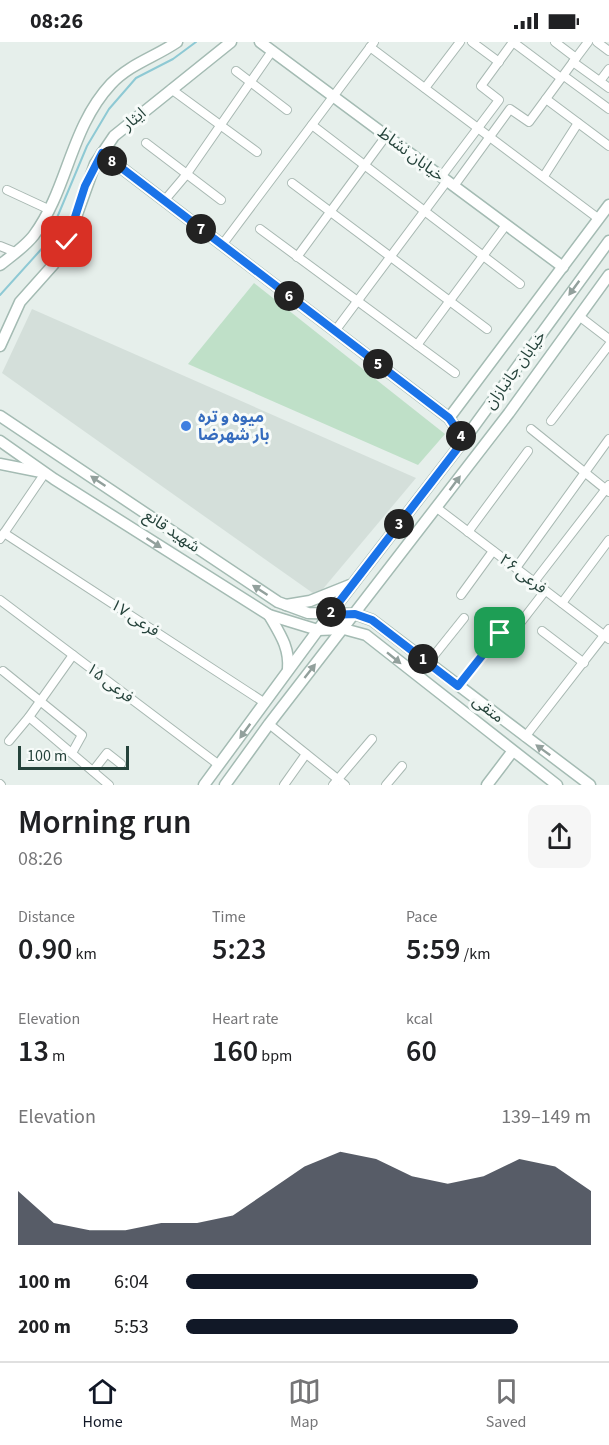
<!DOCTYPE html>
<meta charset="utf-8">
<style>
body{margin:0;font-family:"Source Sans 3","Noto Sans Arabic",sans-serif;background:#f6f6f6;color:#202124;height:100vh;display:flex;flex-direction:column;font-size:22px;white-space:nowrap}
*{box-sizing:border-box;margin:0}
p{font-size:20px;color:#757577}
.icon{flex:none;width:33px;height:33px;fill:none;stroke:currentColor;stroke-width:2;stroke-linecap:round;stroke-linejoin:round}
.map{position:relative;height:743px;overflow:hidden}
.side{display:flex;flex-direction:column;background:#fff;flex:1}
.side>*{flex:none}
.scale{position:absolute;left:18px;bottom:15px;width:111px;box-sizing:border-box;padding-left:6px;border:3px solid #24423a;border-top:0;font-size:16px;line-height:21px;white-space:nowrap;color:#24423a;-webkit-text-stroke:4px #f7fbf9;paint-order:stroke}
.pin{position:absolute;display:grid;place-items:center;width:51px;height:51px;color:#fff;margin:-26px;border-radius:12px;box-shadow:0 3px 9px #0006}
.km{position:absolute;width:30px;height:30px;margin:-15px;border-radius:50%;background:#222;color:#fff;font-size:16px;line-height:30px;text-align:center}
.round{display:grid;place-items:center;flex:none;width:63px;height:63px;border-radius:12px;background:#f6f6f6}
.head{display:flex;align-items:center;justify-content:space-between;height:102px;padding:0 18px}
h1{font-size:33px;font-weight:600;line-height:45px}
.figures{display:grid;grid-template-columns:repeat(3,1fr);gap:9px;height:102px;padding:6px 18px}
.figures div{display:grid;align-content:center}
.figures b{font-size:30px;font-weight:600}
.figures small{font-size:16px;font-weight:400}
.figures p{font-size:16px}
.chart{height:168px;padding:12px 18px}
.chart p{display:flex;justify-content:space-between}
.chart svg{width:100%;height:108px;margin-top:6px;fill:#111827;opacity:.7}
ul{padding:0 18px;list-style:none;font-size:20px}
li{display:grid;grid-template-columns:96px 72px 1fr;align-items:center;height:45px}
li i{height:15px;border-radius:8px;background:#111827}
.status{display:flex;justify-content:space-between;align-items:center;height:42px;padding:0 30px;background:#fff;direction:ltr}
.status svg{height:16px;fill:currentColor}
.dock{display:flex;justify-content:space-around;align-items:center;height:84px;border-top:2px solid #e0e0e0;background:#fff;font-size:16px;color:#757577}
.dock a{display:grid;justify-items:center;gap:3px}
.dock .current{color:#111827}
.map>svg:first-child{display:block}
</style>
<div class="status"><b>08:26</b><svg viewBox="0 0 49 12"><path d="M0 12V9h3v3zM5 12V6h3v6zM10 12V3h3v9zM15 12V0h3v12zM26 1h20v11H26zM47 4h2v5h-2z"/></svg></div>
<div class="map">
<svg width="609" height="743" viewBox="0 0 609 743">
<rect width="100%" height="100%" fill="#e6efeb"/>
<polygon fill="#d4dfda" points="32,267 416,436 317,554 2,331"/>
<polygon fill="#bfe0c8" points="254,241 445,392 418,423 188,322"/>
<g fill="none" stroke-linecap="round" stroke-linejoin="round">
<polyline stroke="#8ec9d4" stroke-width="2" points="0,253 46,202 87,104 109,67 136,36 173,17 196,0"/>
<g stroke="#a8b8b2" stroke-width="10">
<g id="street">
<polyline points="472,0 499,20"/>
<polyline points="513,0 561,36"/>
<polyline points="555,0 576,16 588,0"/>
<polyline points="597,0 609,9"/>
<polyline points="370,5 599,177"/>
<polyline points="573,20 609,46"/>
<polyline points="236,29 287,68"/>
<polyline points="564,34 609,67"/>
<polyline points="600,39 609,27"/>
<polyline points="425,46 460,0"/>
<polyline points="171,47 257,110"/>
<polyline points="546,57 609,104"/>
<polyline points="312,83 520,242"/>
<polyline points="146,101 221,158"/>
<polyline points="544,134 578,81"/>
<polyline points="441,135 499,58 481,44 513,0"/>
<polyline points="292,141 487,287"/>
<polyline points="454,144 510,67 529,80 576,16"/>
<polyline points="7,148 48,167"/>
<polyline points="164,159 186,133 272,9"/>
<polyline points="260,187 455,331"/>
<polyline points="222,203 374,0"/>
<polyline points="0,204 15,210"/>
<polyline points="297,215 386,94"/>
<polyline points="579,274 609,297"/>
<polyline points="335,289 447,139"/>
<polyline points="417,303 506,183"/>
<polyline points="551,379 609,303"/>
<polyline points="531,387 609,450"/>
<polyline points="437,466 609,597"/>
<polyline points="468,490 528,409"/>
<polyline points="4,491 265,661"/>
<polyline points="0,497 45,431"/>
<polyline points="516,526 609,397"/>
<polyline points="534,540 609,443"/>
<polyline points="461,553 493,509"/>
<polyline points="0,558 219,723"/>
<polyline points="562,561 609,498"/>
<polyline points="514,589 545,549"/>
<polyline points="542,589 584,621"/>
<polyline points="428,621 464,576"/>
<polyline points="3,629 82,693 72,711"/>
<polyline points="458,644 500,591"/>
<polyline points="29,675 109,743"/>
<polyline points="269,682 345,743"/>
<polyline points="525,695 609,587"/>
<polyline points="9,699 29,675 73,613"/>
<polyline points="93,729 107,711 121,722"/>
<polyline points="0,742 1,743"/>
<polyline points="284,743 306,712"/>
<polyline points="333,743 372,697"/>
<polyline points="386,743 402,724"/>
</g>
</g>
<g stroke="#a4bbb3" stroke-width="13">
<g id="secondary">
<polyline points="260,0 563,225"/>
<polyline points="102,111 449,376 464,398"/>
<path d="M0,223C11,214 26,204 34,193C68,147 70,86 111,42C130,22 155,15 177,0"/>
<polyline points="0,304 20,260 53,223 67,200 95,122 114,94 231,0"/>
<polyline points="0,374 278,560 308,571 355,572 372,578 590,743"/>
<polyline points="449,376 609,163"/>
<polyline points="0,399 54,437 269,573 318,588 344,587 366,593 557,743"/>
<polyline points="0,422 41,430"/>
<polyline points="286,563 310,559 350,543"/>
<path d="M269,573C280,592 290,606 288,628"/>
<polyline points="204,743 329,573 464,398 609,199"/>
<polyline points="225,743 269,682 509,371 609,233"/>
<polyline points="487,743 512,710"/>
</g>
</g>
<use href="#street" stroke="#fff" stroke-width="8"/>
<use href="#secondary" stroke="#fff" stroke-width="10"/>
</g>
<defs><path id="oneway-solid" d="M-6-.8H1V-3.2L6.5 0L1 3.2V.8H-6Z" transform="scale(1.5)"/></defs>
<g fill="#92a09c">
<use href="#oneway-solid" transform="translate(574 246) rotate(126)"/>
<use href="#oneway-solid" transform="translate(98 439) rotate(-146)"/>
<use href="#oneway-solid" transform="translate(455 441) rotate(-53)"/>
<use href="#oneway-solid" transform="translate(154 501) rotate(33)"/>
<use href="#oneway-solid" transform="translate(260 548) rotate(-147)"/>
<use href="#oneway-solid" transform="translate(394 616) rotate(39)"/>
<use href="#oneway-solid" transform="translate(310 629) rotate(-52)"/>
<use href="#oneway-solid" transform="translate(245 689) rotate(126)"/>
<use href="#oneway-solid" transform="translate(543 708) rotate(-144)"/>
</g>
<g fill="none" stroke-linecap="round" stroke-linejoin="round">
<g stroke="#fff" stroke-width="12">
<polyline id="route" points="67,200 85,144 102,111 449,376 464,398 329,573 355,572 372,578 458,644 500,591"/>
</g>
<use href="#route" stroke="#1a73e8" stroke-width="8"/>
</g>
<circle fill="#3f7fe0" stroke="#f7fbf9" stroke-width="2" cx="186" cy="384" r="6"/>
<g text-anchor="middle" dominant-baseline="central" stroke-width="6" stroke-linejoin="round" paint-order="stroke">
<g font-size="16" fill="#24423a" stroke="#f7fbf9">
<text transform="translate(134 77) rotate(-40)">ایثار</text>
<text transform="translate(411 112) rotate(37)">خیابان نشاط</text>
<text transform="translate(515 328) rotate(-54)">خیابان جانبازان</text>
<text transform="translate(172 489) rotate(34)">شهید قانع</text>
<text transform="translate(523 532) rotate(37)">فرعی ۲۶</text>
<text transform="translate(135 576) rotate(33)">فرعی ۱۷</text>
<text transform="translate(110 641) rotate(37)">فرعی ۱۵</text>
<text transform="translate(488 667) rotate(37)">متقی</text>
</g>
<g font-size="16" font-weight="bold" fill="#366cbe" stroke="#f7fbf9" text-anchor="start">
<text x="198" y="375">میوه و تره<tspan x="198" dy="18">بار شهرضا</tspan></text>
</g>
</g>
</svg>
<div class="scale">100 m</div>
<div class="pin" style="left:500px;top:591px;background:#1e9e55"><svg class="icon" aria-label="arrive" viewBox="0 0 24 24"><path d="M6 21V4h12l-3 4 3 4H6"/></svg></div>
<div class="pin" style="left:67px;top:200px;background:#d93025"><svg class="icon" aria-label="check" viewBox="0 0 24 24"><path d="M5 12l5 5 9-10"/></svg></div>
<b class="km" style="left:423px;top:617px">1</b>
<b class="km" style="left:331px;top:570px">2</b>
<b class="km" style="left:399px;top:482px">3</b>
<b class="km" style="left:461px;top:394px">4</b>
<b class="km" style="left:378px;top:322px">5</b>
<b class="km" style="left:289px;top:254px">6</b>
<b class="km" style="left:201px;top:187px">7</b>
<b class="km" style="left:112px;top:119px">8</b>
</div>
<section class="side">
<div class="head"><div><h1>Morning run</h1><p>08:26</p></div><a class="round"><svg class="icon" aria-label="share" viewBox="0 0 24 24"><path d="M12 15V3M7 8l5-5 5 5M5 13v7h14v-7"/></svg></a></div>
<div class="figures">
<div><p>Distance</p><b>0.90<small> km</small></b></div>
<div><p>Time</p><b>5:23</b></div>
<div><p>Pace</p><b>5:59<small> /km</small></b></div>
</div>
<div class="figures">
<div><p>Elevation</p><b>13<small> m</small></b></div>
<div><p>Heart rate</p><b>160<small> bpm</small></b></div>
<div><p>kcal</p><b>60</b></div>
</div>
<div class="chart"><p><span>Elevation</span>139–149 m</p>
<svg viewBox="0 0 160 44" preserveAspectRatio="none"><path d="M0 44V22L10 35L20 38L30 38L40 35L50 35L60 32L70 22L80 12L90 6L100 9L110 16L120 19L130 16L140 9L150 12L160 22V44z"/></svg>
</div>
<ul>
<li><b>100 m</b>6:04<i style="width:72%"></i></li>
<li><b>200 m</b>5:53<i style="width:82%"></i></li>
</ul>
</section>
<nav class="dock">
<a class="current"><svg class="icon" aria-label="home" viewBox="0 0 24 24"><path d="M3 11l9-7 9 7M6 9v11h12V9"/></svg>Home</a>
<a><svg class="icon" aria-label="map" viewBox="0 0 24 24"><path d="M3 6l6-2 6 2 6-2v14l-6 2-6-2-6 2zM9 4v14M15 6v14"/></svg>Map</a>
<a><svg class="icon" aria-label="saved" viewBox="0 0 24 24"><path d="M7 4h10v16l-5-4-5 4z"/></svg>Saved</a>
</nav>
